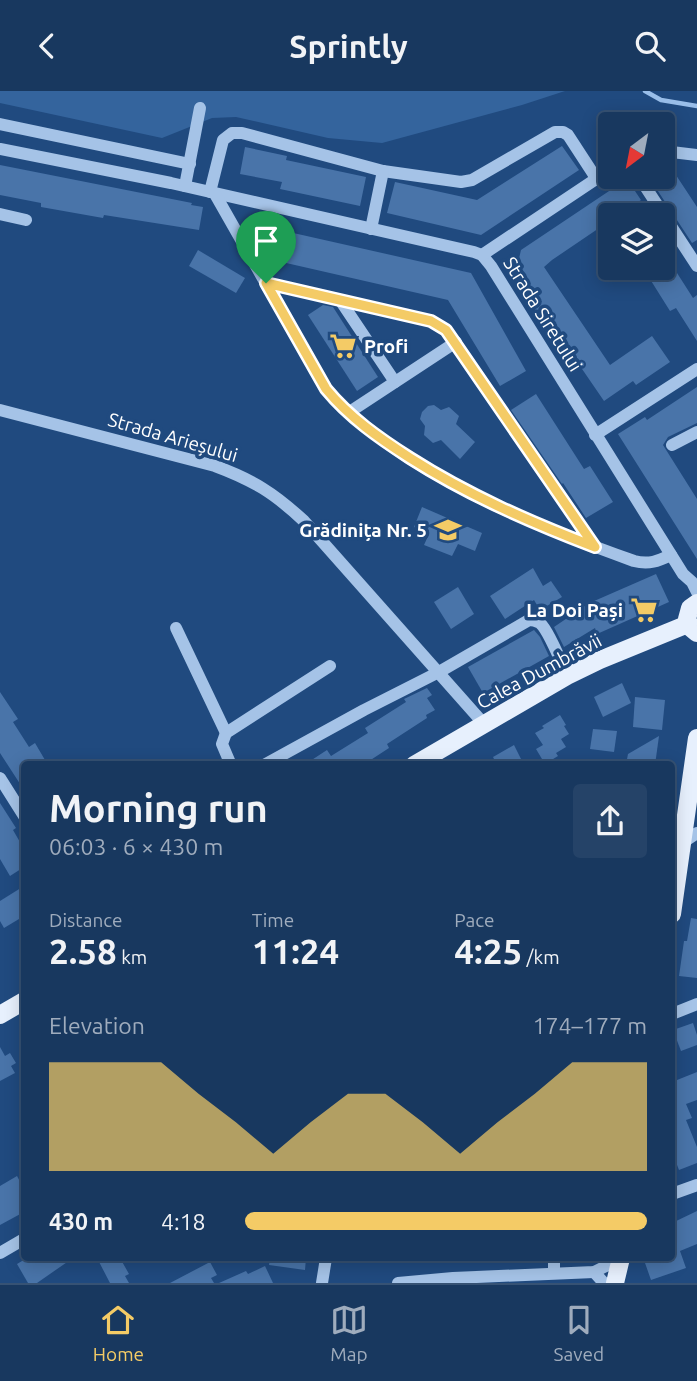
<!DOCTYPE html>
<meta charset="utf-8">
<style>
body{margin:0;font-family:Ubuntu,sans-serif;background:#254368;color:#f1f3f6;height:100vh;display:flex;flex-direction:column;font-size:26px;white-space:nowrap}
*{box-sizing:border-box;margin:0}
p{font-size:23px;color:#9facbd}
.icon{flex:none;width:38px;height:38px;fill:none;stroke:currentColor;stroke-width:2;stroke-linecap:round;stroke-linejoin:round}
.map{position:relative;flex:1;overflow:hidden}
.side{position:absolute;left:21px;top:670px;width:654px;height:500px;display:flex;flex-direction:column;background:#18385f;border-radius:7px;box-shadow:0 4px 18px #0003,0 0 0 2px #365274}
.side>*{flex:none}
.needle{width:46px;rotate:212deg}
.controls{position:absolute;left:598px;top:21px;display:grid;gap:14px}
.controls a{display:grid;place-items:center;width:77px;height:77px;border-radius:7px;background:#18385f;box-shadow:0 4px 18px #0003,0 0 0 2px #365274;font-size:35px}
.pin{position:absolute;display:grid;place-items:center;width:60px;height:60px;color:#fff;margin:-72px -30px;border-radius:50% 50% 50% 0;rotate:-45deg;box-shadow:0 0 7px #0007}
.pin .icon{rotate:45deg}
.round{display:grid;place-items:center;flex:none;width:74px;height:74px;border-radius:7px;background:#254368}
.headline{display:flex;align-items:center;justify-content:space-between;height:119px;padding:0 28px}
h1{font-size:38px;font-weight:700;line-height:52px}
.figures{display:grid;grid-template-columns:repeat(3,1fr);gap:10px;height:119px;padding:7px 28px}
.figures div{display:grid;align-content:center}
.figures b{font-size:35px;font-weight:700}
.figures small{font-size:19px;font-weight:400}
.figures p{font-size:19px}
.chart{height:196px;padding:14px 28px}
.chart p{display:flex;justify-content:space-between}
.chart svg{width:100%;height:126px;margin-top:7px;fill:#f4cb66;opacity:.7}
ul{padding:0 28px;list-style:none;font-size:23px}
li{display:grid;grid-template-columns:112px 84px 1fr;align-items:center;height:52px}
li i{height:18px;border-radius:9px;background:#f4cb66}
header{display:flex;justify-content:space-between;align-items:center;height:91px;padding:0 28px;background:#18385f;font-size:32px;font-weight:700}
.tabs{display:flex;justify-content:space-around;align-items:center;height:98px;border-top:2px solid #365274;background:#18385f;font-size:19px;color:#9facbd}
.tabs a{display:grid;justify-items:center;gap:4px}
.tabs .on{color:#f4cb66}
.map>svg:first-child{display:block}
</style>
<header><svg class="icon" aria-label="back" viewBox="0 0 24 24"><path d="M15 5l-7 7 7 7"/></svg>Sprintly<svg class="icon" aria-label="search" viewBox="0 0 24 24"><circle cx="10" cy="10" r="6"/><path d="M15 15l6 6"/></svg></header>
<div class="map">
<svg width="697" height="1192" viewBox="0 0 697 1192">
<rect width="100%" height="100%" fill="#204a7f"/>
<polygon fill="#34649d" points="0,0 565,0 522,14 382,52 328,47 236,26 212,27 162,47 0,12"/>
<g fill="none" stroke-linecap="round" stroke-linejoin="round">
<polyline stroke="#99bee9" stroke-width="4.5" points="645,0 661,9 697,15"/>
</g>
<g fill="#4974a9">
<polygon points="562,55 579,79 481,144 387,122 395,91 477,109"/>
<polygon points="245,56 287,65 286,69 366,86 360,115 280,98 282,91 240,83"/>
<polygon points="0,74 192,112 191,114 203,116 199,139 104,124 103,127 41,116 41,112 0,104"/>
<polygon points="672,78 697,116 697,149 692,152 652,91 660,86 663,86 663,84"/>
<polygon points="627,88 641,109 619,124 611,124 611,129 552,169 544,176 610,274 652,245 670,271 636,294 633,290 604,310 580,275 575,278 526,205 528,204 515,185 521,159"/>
<polygon points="280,139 471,182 526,280 500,295 448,209 273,169"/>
<polygon points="198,159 245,187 236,202 189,175"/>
<polygon points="663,160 693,207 697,204 697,250 676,217 670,220 643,177 663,177"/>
<polygon points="323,214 333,216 378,286 357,300 308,224"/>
<polygon points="697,296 697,332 668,346 663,354 697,408 697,468 618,343 645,326 647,329"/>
<polygon points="536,303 584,378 590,375 613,411 586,427 563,392 562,393 511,319"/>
<polygon points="434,314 441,319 449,316 459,325 456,333 475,351 460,368 441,349 433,352 424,344 425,335 420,328 422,321 428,315"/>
<polygon points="422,416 482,442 475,460 458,453 452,465 424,454 429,443 414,436"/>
<polygon points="533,477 543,495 551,490 562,506 540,519 534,509 505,528 490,505"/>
<polygon points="656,483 669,511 597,543 595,537 564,556 554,536 585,515 585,514"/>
<polygon points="458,496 474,523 451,538 434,511"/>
<polygon points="534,539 540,546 549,565 483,602 468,576"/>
<polygon points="622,592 631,612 603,626 594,606"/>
<polygon points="427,597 432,604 427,607 435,619 426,624 427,627 387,653 389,657 363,674 304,674 327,659 331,665 368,642 365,637 406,611 404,608"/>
<polygon points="0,601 18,628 13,631 29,656 35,652 45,669 37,674 24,674 24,699 0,662"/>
<polygon points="635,606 665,609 662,639 633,636"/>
<polygon points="560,624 566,634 564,635 569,643 561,648 566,656 556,662 558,665 545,673 536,658 543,654 535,642 544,637 542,635"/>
<polygon points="593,638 617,640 614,661 590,658"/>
<polygon points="659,645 655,674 626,674 628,663"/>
<polygon points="514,654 524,674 497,674 493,666"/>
<polygon points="0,712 16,737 13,739 24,758 24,776 10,785 0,768"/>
<polygon points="24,795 24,825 4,837 0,830 0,810"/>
<polygon points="691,827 697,828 697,887 679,885 684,850 687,850"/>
<polygon points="693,932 697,944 697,954 681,960 673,939"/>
<polygon points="0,956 5,965 10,962 16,972 11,975 15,982 0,990"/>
<polygon points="697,981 697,1009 686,1013 692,1027 686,1029 697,1056 697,1072 679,1079 672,1061 672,1018 677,1016 672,1006 672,991"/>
<polygon points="17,1085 24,1098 24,1121 0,1134 0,1095"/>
<polygon points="697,1120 697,1153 680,1160 686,1177 651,1189 645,1172 658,1167 672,1167 672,1132"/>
<polygon points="27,1167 73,1167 37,1192 28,1192 17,1173"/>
<polygon points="97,1167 120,1167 129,1183 125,1185 129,1192 110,1192"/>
<polygon points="270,1167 306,1167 305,1179 269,1174"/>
<polygon points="210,1171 217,1184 211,1187 214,1192 170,1192"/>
<polygon points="265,1175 273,1192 219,1192 246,1180 248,1183"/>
</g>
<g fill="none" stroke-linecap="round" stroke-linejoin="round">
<g stroke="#a5c3e7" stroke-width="12">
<polyline points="0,33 190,73"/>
<polyline points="0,58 171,92 474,161 482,164 491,175 683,483 692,491 697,501"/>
<polyline points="663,60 697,64"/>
<polyline points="639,86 697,175"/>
<polyline points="185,95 200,17"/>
<polyline points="210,101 223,49 232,42 242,42 383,80 461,91 472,89 555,41 563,41 568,44 596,87"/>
<path d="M215,103L326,298C350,326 379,347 409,367C479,412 556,442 634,470C649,474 658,470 671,464"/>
<polyline points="0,123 26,129"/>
<polyline points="371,138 383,80"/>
<polyline points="482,164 611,78"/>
<polyline points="266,192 431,230 446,239 595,456"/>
<polyline points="340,209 395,291"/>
<path d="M0,319L215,375C253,389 274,402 304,430L484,633"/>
<polyline points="348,322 456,251"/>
<polyline points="595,344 697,278"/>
<polyline points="672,354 697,341"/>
<polyline points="176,537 226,642"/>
<polyline points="231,674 222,653 226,642 330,575"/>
<path d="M264,674L364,619L439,581L529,529C533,529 536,530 540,532C549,540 562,573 567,585"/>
<polyline points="0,687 24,725"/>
<polyline points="682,752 697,742"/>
<polyline points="672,923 697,913"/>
<polyline points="672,1103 697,1094"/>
<polyline points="0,1162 24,1148"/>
<polyline points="594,1181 604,1192"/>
<polyline points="554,1182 554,1167"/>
<polyline points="322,1192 326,1167"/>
<polyline points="398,1192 453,1187 594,1181 606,1175 613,1167"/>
</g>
<g stroke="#e7f0fd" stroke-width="18">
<polyline points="697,512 690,517 687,528 691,537 697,542"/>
<polyline points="414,674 567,585 600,569 688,533"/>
<polyline points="672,823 697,647"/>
<polyline points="0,924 24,910"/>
<polyline points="615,1192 621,1167"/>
</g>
</g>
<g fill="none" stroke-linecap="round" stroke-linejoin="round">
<g stroke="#fff" stroke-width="14">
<path id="route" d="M266,192L431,230L446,239L595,456C530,431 468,404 410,367C379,347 350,327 326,298Z"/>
</g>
<use href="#route" stroke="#f4cb66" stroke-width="9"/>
</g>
<defs>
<g id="supermarket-bare" transform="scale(2.1)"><path d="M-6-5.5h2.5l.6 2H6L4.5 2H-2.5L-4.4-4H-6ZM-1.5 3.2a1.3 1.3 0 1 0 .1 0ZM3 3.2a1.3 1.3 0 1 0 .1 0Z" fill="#f4cb66" stroke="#204a7f" stroke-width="2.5" paint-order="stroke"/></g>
<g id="school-bare" transform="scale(2.1)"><path d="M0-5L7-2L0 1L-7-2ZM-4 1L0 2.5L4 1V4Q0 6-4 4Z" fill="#f4cb66" stroke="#204a7f" stroke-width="2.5" paint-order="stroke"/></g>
</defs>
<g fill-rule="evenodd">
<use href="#supermarket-bare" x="343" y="255"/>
<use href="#school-bare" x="448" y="439"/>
<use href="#supermarket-bare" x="644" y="519"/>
</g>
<g text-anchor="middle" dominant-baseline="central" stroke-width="7" stroke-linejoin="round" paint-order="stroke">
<g font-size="19" fill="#fff" stroke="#204a7f">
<text transform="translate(543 223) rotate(58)">Strada Siretului</text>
<text transform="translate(173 346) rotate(16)">Strada Arieșului</text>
<text transform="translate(539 580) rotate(-28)">Calea Dumbrăvii</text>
</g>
<g font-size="19" font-weight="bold" fill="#fff" stroke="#204a7f" text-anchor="end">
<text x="364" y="255" text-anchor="start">Profi</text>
<text x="427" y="439">Grădinița Nr. 5</text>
<text x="623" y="519">La Doi Pași</text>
</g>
</g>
</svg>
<div class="controls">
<a><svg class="needle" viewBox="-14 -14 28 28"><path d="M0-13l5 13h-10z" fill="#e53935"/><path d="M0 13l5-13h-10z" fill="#9facbd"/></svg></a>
<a><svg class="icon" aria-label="layers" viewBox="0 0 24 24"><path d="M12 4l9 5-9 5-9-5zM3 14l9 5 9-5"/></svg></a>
</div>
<div class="pin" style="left:266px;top:192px;background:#1e9e55"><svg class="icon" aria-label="arrive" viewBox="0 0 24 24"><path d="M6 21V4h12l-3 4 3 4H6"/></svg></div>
<section class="side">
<div class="headline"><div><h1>Morning run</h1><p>06:03 · 6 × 430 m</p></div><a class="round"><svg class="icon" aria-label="share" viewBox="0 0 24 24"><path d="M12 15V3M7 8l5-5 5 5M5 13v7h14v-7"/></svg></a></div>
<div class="figures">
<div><p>Distance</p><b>2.58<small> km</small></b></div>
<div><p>Time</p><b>11:24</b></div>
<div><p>Pace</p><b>4:25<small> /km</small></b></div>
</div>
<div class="chart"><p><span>Elevation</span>174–177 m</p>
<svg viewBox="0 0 160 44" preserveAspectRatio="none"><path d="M0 44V6L10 6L20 6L30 6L40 17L50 27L60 38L70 27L80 17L90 17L100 27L110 38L120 27L130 17L140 6L150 6L160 6V44z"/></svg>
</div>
<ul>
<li><b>430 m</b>4:18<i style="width:100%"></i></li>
</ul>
</section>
</div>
<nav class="tabs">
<a class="on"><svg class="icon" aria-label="home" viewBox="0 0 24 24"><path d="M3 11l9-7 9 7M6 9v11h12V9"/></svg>Home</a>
<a><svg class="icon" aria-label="map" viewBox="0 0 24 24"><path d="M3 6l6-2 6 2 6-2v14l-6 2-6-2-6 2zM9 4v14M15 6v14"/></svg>Map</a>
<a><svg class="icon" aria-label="saved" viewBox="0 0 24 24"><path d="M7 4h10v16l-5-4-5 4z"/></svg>Saved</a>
</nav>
